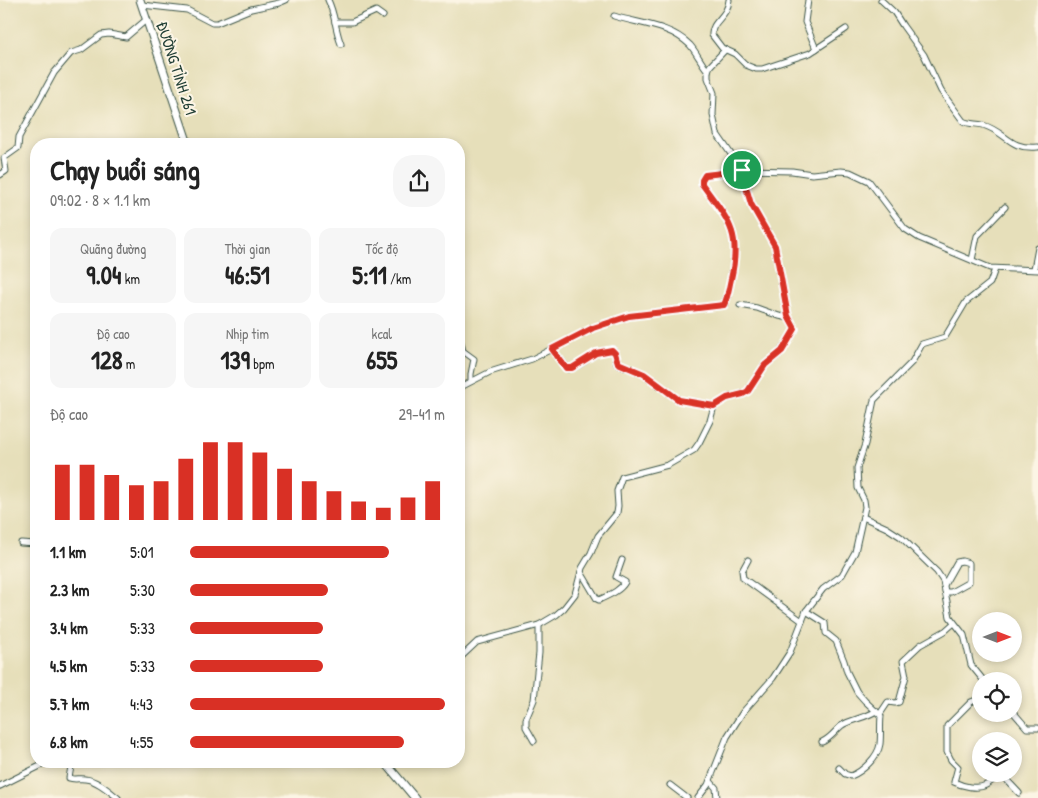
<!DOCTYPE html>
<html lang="vi">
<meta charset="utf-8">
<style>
body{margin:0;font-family:"Patrick Hand",sans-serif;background:#f6f6f6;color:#222;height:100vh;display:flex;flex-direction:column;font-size:19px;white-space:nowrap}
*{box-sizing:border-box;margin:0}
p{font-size:16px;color:#767676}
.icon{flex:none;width:28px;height:28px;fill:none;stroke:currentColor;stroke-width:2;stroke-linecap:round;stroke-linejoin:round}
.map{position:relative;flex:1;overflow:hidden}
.panel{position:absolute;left:30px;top:138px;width:435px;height:630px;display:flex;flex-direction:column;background:#fff;border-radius:20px;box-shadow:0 2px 8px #0003}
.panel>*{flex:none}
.needle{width:32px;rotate:90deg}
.fabs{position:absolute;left:972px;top:612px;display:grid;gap:10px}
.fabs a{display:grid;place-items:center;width:50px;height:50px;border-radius:50%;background:#fff;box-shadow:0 2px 8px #0003;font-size:25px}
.pin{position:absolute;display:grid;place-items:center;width:42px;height:42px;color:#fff;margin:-21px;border:2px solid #fff;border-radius:50%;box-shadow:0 1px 5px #0007}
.round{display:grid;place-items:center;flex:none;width:52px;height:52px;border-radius:20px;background:#f6f6f6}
.head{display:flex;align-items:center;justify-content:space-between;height:85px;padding:0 20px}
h1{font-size:28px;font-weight:700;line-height:38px}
.metrics{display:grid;grid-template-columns:repeat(3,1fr);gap:8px;height:85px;padding:5px 20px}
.metrics div{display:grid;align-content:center;border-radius:12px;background:#f6f6f6;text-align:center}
.metrics b{font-size:25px;font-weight:700}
.metrics small{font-size:14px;font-weight:400}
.metrics p{font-size:14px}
.chart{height:140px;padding:10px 20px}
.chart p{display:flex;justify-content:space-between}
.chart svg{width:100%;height:90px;margin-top:5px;stroke:#d93025;stroke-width:6}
ul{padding:0 20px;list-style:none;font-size:16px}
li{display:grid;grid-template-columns:80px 60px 1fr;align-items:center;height:38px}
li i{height:12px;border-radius:6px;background:#d93025}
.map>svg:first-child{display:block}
</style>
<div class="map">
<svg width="1038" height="798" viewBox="0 0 1038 798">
<rect width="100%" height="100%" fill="#fcf5e5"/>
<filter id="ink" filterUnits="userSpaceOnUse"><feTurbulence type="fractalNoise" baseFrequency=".02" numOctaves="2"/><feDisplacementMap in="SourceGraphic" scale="10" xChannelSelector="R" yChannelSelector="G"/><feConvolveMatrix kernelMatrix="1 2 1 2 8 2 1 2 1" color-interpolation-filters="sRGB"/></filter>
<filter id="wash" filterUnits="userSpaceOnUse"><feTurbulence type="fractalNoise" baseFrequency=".0096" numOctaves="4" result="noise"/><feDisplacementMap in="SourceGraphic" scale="20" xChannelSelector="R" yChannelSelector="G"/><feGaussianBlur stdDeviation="1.12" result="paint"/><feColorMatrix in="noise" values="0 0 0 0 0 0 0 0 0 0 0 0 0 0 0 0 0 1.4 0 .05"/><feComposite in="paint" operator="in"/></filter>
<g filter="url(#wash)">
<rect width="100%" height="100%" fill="#e6dfba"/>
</g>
<g filter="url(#ink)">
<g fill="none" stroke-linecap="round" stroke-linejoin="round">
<g stroke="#3d5548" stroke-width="7">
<g id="minor">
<path d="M328,0C335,14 335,29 341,44"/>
<path d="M729,0C728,17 711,21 712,35L722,48L735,54L746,65L756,69H762L810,53L846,29"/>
<polyline points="808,0 805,22 816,49"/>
<path d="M881,0L894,12L903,26L924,55L941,91L963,121C970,125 976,123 983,125C1007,132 1008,150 1038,147"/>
<polyline points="142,5 187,10 212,23 217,23 251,9 279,3 286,0"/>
<path d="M614,16C640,24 670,25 690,45C697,53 701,63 708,71"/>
<polyline points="335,22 352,22 376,11 383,16"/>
<polyline points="742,170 792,171 812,174 841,171 850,172 869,181 905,229 919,238 990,268 1038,270"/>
<polyline points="0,175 6,171 4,158 18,148 19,137 54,73 71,53 81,50 101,35 109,34 126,37 146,20"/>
<polyline points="972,260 977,236 1005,207"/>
<polyline points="1034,269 1038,248"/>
<polyline points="740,305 757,308 779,316 789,318"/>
<polyline points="459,335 463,351 474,359 471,374 471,381"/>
<path d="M552,349L568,369C584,367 590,350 613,350L615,353L617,363L644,374L679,400L714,406"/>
<path d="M459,388L490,372L532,359L593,328L629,316L724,305C728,297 729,287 731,279C742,232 728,220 702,184V180L705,175L722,173L740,167"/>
<polyline points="863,517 887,528 901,537 937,572 943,581 950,617 964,635 971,665 984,681"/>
<polyline points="21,543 36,544"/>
<polyline points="748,560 742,571 743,578 802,621"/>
<path d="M581,572L597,599L599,600C609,595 620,591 625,582L616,577L622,560"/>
<polyline points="944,585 957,562 962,561 969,563 969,582 951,592 945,592"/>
<path d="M806,611L825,623L826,633L836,641L844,661L847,672L857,692L865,701L881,716C880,725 881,735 880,744C878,757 863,771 851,776L845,774L839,768"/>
<polyline points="459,659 477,642 539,625 556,615 564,608 575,594 582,568 591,553 598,536 617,513 618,506 617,491 622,477 668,465 694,450 699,443 710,421 714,406 727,398 743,394 748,391 765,365 779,354 795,330 788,316 775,246 751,204 742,170 717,134 713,115 714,93 708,78 708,71 710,66 725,50"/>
<path d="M981,698L971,702L947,726V752L951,760L958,767L954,782C962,786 977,790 986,785C992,782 995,776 1003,776L1019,793"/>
<polyline points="1014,713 1027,728 1038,728"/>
<polyline points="880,714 888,702 895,703 899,702 906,676 903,661 920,645 945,631 954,623"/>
<polyline points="534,741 526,727 526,719 534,700 539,653 539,625"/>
<path d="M822,742C831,738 834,732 841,726C850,719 864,719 876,711"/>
<path d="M72,761L69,778C74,780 80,778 85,779C97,780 109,791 118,798"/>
<polyline points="710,781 716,788 717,798"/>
<polyline points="670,785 687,798"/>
<polyline points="0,786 50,761"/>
<polyline points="698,798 708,785 727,737 743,712 773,678 790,652 806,611 823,589 842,575 855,552 865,507 864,500 858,488 857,468 865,444 874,400 912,362 922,344 945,337 966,302 990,283 995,269"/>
</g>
</g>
<g stroke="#3d5548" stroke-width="9">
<g id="secondary">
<polyline points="140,0 188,144"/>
<polyline points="384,761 415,798"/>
</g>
</g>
<use href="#minor" stroke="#fff" stroke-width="5"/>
<use href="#secondary" stroke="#fff" stroke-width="7"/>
</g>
</g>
<g fill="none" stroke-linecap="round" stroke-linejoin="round" filter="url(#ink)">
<g stroke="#fff" stroke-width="10">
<path id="route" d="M740,167L751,204L775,246L788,316L795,329L782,351L765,365L748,391L743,394L727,398L714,406L679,400L644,374L618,363L615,353L612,350L596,353L572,368H566L552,349L593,328L629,316L724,305C728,297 729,287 731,279C742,232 728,220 702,184V180L705,175L722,173Z"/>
</g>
<use href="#route" stroke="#d93025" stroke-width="6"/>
</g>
<g text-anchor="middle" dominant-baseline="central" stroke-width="4" stroke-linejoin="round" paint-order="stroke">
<g font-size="16" fill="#1f3d34" stroke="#fcf5e5">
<text transform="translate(177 68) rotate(72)">ĐƯỜNG TỈNH 261</text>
</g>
</g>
</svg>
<div class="fabs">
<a><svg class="needle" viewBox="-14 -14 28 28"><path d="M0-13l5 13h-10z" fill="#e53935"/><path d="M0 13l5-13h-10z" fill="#767676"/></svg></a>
<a><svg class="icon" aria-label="locate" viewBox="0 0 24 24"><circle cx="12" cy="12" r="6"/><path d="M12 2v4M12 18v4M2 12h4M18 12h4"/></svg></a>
<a><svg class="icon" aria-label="layers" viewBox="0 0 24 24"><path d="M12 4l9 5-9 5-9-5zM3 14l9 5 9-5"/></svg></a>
</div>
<div class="pin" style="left:742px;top:170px;background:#1e9e55"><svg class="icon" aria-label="arrive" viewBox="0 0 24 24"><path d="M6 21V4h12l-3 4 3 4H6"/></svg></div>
<section class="panel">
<div class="head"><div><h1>Chạy buổi sáng</h1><p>09:02 · 8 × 1.1 km</p></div><a class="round"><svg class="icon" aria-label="share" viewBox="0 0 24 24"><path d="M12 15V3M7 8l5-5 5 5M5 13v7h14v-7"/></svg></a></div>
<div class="metrics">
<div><p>Quãng đường</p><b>9.04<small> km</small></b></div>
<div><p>Thời gian</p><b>46:51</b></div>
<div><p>Tốc độ</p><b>5:11<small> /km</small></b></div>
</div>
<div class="metrics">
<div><p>Độ cao</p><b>128<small> m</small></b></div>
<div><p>Nhịp tim</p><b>139<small> bpm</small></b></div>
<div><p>kcal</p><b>655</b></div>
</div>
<div class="chart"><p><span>Độ cao</span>29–41 m</p>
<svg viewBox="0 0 160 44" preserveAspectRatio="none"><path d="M5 44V17M15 44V17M25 44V22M35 44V27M45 44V25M55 44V14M65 44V6M75 44V6M85 44V11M95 44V19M105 44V25M115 44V30M125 44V35M135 44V38M145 44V33M155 44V25"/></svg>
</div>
<ul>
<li><b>1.1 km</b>5:01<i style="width:78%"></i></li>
<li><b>2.3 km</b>5:30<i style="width:54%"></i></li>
<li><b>3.4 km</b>5:33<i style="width:52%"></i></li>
<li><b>4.5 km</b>5:33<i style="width:52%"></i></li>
<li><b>5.7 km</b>4:43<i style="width:100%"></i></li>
<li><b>6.8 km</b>4:55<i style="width:84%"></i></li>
</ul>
</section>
</div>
